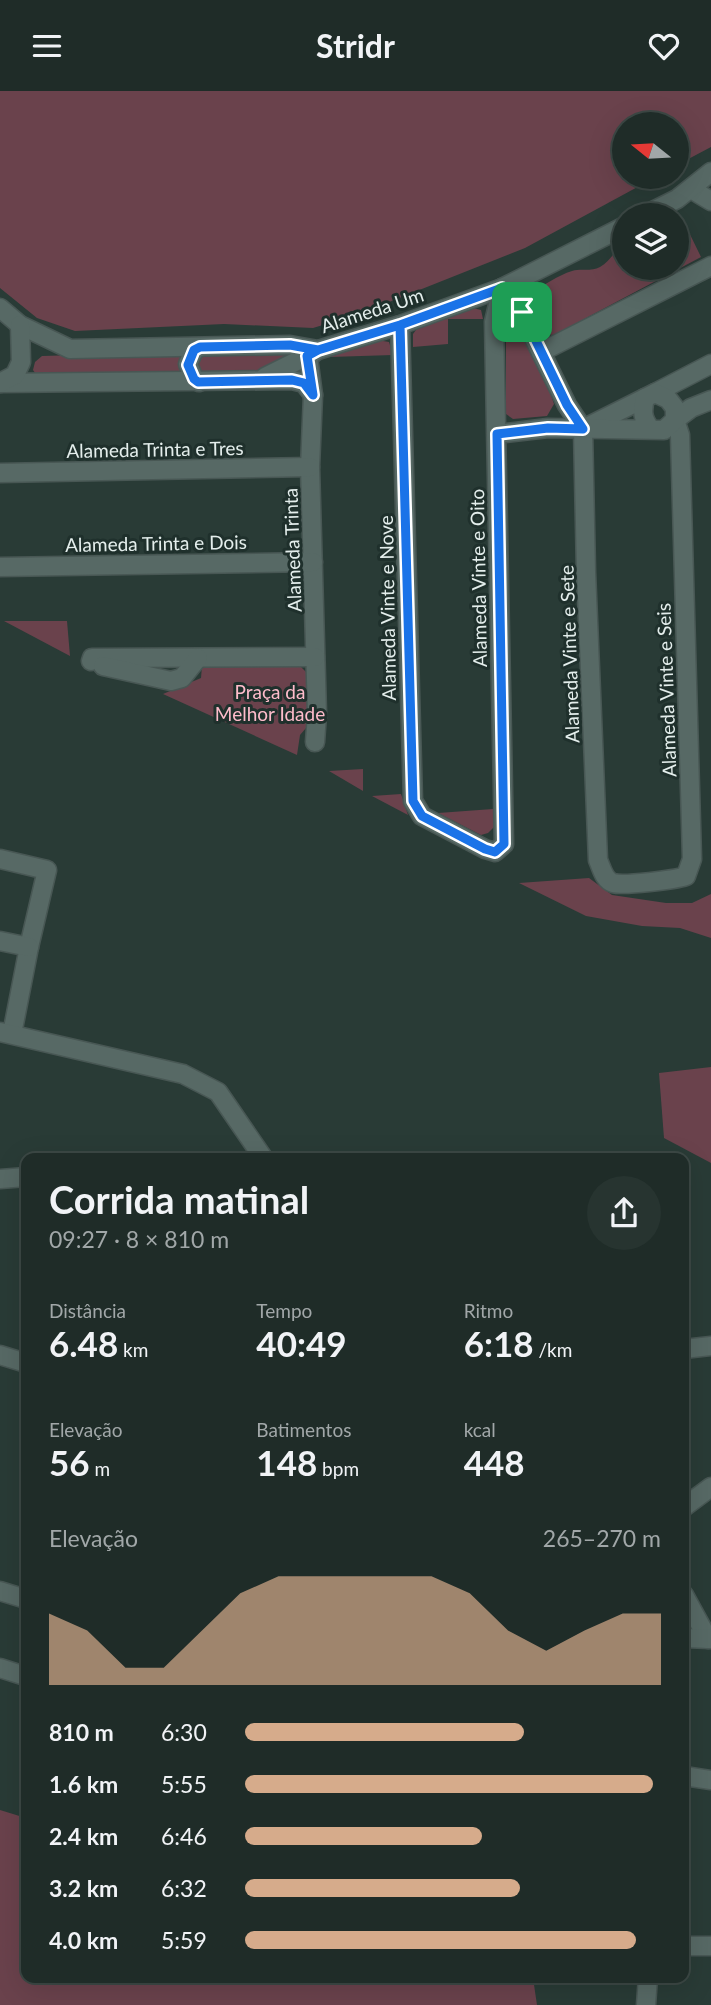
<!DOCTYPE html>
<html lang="pt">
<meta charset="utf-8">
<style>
body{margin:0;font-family:Lato,sans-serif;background:#273430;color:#f1f3f6;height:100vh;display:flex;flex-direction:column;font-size:26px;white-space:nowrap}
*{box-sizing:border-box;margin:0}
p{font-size:23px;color:#a1a7a8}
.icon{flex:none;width:38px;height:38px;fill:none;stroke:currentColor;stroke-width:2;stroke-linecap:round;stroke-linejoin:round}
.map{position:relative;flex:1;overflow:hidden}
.sheet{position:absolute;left:21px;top:1062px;width:668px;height:830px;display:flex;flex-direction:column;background:#1f2c28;border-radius:14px;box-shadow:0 7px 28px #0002,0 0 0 2px #3c4845}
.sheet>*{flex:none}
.needle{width:46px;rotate:288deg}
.fabs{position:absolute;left:612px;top:21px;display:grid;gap:14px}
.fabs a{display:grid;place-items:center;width:77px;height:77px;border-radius:50%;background:#1f2c28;box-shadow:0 7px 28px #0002,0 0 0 2px #3c4845;font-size:35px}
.pin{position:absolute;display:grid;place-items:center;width:60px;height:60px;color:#fff;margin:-30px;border-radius:14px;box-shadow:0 4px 10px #0006}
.round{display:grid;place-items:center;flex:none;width:74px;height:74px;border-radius:37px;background:#273430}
.headline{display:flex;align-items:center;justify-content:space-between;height:119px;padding:0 28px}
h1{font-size:38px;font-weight:700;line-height:52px}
.figures{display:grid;grid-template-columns:repeat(3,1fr);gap:10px;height:119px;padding:7px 28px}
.figures div{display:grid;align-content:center}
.figures b{font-size:35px;font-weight:700}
.figures small{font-size:19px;font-weight:400}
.figures p{font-size:19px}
.chart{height:196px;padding:14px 28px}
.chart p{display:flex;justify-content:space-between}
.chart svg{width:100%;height:126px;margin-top:7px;fill:#d6ab8b;opacity:.7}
ul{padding:0 28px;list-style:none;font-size:23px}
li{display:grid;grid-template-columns:112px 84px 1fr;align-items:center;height:52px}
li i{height:18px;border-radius:9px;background:#d6ab8b}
header{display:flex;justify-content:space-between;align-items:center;height:91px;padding:0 28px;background:#1f2c28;font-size:32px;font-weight:700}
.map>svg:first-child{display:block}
</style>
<header><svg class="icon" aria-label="menu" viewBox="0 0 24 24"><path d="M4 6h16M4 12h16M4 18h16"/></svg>Stridr<svg class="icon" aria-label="heart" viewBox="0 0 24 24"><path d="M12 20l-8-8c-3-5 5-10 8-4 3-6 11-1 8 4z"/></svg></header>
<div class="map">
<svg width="711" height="1914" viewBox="0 0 711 1914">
<rect width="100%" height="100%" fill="#293b36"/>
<g fill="#6a424c">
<polygon points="0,0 711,0 711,56 677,74 677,33 625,33 625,86 656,86 525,157 359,223 313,237 224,233 75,240 37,227 0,197"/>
<path d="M682,127L701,166L554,244L543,243L528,211L531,201C544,195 558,184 572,180C581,177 591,181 600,176C611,170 615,158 625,153V177H677V129Z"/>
<polygon points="473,217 481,219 483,228 448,228 448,253 413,256 413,243 419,235"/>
<polygon points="506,228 515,230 551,304 554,313 547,325 513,328 506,323"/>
<polygon points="377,249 389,251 393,264 330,266"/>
<polygon points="290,258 297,263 263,284 207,286 196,279 199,265 204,261"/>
<polygon points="185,261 184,282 38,286 33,279 35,271 42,265"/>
<polygon points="5,530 67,530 70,565 4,530"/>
<polygon points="299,574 307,582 310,626 306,637 300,644 297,664 163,603 201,587 202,575"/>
<polygon points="363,678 363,700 329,680"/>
<polygon points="401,703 408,724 372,705"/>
<polygon points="493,718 496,734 488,742 481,744 438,722"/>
<polygon points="589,787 612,804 666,812 692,812 711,803 711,847 680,837 642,835 586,825 519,792"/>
<polygon points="711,976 711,1072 664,1047 659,982"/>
<polygon points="0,1719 26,1727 26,1886 533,1887 537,1914 0,1914"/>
</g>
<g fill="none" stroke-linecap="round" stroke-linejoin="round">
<g stroke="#485754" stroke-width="21">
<g id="minor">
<polyline points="691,98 711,110"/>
<polyline points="645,124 677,108 711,81"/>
<polyline points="502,197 521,221 567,314 583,338"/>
<polyline points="0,217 20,234 70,258 290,254 318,259 400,234 502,197 625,135"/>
<polyline points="400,234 413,710 422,725 485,758 495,761 504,753 494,231 502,197"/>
<polyline points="541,261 711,175"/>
<polyline points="308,266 313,304 310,376 317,623 315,651"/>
<polyline points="265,286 315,261"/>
<polyline points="199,291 194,288 188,273 194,259 200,256"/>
<polyline points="0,292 292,289 304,292 313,304"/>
<polyline points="0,292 15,284 21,271 20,234"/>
<polyline points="655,302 711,273"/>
<polyline points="587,336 645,307"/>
<path d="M583,338L586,481L598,769C602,778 604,789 613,792C624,795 674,789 686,785L692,768L680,344L675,329L691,317L711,309"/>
<path d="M497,343L548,337L664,339L675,329V317L668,308L655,302L645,307C642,320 642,327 650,337"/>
<polyline points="0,382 310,376"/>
<polyline points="0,476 313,471"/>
<polyline points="91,570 92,567 315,566"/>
<polyline points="103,575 171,590 182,587 198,567"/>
<polyline points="0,768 47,779 29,856 12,943"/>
<polyline points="0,850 29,856"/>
<polyline points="0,941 183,983 218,1001 264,1068"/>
<polyline points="0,1088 26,1086"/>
<polyline points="684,1258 711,1255"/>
<polyline points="0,1264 26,1272"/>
<polyline points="684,1416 711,1396"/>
<polyline points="0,1500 26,1508"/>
<polyline points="684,1504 708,1548"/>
<polyline points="684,1547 711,1548"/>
<polyline points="0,1577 22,1584"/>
<polyline points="684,1685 711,1689"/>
<polyline points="684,1855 711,1855"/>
<polyline points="646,1914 648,1886"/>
</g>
</g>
<use href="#minor" stroke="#576965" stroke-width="18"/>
</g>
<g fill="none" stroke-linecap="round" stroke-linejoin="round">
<g stroke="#fff" stroke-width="14">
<polyline id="route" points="522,221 502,197 400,234 318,259 307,265 313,304 304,292 292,289 198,291 194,288 188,274 194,259 200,256 290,254 318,259 400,234 413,710 422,725 485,758 495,761 504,753 497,343 548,337 583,338 567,314 522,221"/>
</g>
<use href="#route" stroke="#1a73e8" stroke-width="9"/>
</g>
<g text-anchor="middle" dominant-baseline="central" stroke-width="6" stroke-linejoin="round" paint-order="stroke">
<g font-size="19" fill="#e4eeec" stroke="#1f302c">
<text transform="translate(372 219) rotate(-18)">Alameda Um</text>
<text transform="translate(155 358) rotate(-1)">Alameda Trinta e Tres</text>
<text transform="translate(156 452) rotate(-1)">Alameda Trinta e Dois</text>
<text transform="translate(292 459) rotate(-92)">Alameda Trinta</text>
<text transform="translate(478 487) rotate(-91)">Alameda Vinte e Oito</text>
<text transform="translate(387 517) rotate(-91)">Alameda Vinte e Nove</text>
<text transform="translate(569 563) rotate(-92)">Alameda Vinte e Sete</text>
<text transform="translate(666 599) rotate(-92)">Alameda Vinte e Seis</text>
</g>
<g font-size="19" fill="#febccb" stroke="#1f302c">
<text x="270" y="600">Praça da<tspan x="270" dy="22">Melhor Idade</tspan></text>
</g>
</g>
</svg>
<div class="fabs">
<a><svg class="needle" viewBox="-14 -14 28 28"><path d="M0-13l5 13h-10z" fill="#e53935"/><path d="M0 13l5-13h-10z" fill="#a1a7a8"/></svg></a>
<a><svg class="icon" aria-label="layers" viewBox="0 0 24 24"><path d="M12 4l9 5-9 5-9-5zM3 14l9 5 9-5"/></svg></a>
</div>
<div class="pin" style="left:522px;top:221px;background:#1e9e55"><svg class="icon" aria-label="arrive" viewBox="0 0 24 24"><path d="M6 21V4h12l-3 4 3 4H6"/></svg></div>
<section class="sheet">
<div class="headline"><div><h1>Corrida matinal</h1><p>09:27 · 8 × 810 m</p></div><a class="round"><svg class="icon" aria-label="share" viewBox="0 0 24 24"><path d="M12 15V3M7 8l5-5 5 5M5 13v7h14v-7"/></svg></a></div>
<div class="figures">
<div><p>Distância</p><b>6.48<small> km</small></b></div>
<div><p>Tempo</p><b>40:49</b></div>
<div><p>Ritmo</p><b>6:18<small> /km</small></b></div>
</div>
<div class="figures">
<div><p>Elevação</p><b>56<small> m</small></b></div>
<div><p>Batimentos</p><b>148<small> bpm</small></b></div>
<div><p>kcal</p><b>448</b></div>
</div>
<div class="chart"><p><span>Elevação</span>265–270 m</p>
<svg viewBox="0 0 160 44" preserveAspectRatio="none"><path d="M0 44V19L10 25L20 38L30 38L40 25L50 12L60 6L70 6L80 6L90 6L100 6L110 12L120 25L130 32L140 25L150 19L160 19V44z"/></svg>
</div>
<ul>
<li><b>810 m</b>6:30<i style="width:67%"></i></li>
<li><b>1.6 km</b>5:55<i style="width:98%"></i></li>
<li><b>2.4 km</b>6:46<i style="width:57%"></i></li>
<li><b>3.2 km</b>6:32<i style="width:66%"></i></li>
<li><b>4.0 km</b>5:59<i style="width:94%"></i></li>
</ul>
</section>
</div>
